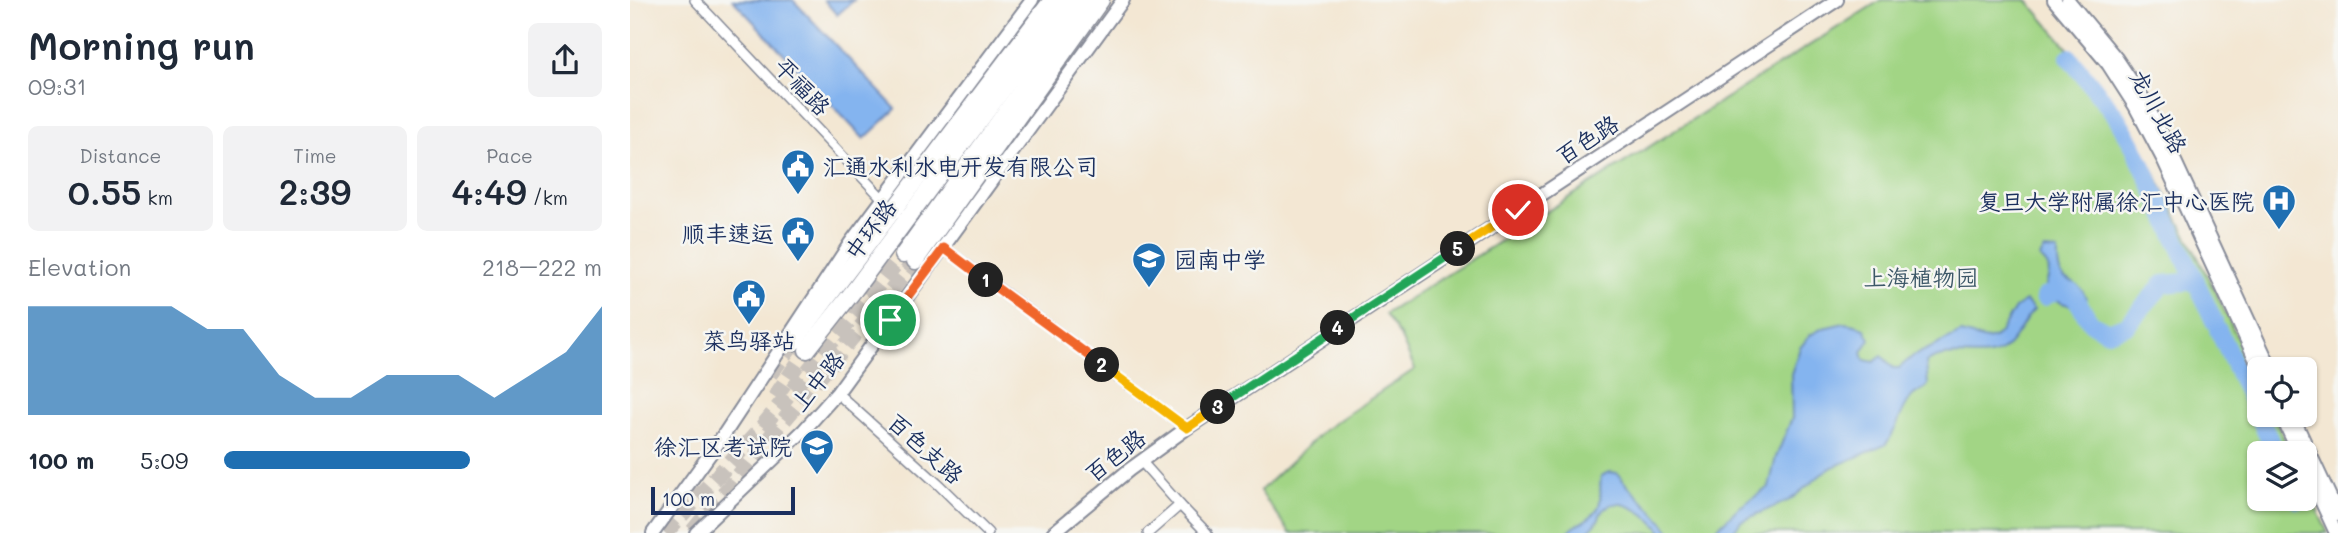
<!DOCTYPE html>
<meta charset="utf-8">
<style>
body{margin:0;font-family:Mali,"LXGW WenKai TC",sans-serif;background:#f2f2f3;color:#1f2937;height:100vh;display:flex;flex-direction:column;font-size:26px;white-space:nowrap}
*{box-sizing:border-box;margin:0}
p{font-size:23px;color:#747a83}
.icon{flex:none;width:38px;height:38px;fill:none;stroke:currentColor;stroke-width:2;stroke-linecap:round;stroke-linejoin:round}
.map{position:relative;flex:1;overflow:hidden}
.sheet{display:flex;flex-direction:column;background:#fff;width:630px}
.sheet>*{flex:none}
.fabs{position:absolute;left:1617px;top:357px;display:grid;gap:14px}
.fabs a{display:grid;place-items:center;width:70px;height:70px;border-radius:10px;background:#fff;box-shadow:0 2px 5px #0004;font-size:35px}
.scale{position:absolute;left:21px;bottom:18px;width:144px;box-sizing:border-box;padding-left:7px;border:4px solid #1b2f5e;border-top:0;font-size:19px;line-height:24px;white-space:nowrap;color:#1b2f5e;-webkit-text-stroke:5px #f6f6f2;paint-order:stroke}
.pin{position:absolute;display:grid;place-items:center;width:60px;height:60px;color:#fff;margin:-30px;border:4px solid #fff;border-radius:50%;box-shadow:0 2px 7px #0007}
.km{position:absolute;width:35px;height:35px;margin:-18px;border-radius:50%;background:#222;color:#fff;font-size:19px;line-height:35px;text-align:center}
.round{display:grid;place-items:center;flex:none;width:74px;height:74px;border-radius:10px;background:#f2f2f3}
.headline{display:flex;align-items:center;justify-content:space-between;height:119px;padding:0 28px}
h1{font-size:38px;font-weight:600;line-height:52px}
.stats{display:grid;grid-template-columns:repeat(3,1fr);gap:10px;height:119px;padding:7px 28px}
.stats div{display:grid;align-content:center;border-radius:10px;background:#f2f2f3;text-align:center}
.stats b{font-size:35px;font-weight:600}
.stats small{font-size:19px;font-weight:400}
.stats p{font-size:19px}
.chart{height:196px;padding:14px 28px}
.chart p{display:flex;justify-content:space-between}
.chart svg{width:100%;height:126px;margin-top:7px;fill:#1f6fb2;opacity:.7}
ul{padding:0 28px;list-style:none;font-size:23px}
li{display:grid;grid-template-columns:112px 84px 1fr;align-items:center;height:52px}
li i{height:18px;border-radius:9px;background:#1f6fb2}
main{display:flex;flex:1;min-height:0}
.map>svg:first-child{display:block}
</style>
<main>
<section class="sheet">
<div class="headline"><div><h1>Morning run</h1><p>09:31</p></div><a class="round"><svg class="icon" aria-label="share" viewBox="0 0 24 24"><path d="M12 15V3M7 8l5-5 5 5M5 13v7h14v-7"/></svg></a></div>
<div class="stats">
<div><p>Distance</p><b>0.55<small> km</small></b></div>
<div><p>Time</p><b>2:39</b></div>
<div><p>Pace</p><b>4:49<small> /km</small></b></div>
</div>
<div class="chart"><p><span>Elevation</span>218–222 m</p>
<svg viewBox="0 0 160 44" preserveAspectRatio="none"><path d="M0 44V6L10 6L20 6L30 6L40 6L50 14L60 14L70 30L80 38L90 38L100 30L110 30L120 30L130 38L140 30L150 22L160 6V44z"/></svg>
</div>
<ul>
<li><b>100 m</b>5:09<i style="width:65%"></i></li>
</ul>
</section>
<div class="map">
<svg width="1708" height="533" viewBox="0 0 1708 533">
<rect width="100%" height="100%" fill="#f6f6f2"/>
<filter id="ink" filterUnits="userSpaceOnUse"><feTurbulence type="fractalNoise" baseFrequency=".0143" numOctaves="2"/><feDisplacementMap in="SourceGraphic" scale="14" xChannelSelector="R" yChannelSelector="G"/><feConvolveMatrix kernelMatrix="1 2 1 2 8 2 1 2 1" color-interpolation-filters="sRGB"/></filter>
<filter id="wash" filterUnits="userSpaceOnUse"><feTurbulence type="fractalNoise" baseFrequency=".00686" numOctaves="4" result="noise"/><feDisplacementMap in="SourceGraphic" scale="28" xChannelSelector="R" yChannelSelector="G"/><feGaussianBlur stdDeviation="1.57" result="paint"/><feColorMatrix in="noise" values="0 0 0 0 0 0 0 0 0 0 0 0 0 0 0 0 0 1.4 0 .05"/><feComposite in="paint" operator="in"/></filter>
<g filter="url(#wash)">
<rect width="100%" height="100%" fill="#f3e7d3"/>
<polygon fill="#a2d585" stroke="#5e8272" stroke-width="2" points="1251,0 1397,0 1466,81 1509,142 1591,303 1629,385 1629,415 1643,415 1661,453 1629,453 1629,499 1675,499 1675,484 1698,533 660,533 630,491 694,430 785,369 770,336 755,314"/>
<g fill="#84b4ef" stroke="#5072a6" stroke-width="2">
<polygon points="103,0 163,0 266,109 234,139"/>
<polygon points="194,0 224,0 207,15"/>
<path d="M1414,250L1428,251C1426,291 1444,271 1456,298L1451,304C1431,307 1425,301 1416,285C1420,272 1421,266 1410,258Z"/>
<path d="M1396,301L1404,310C1392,321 1387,340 1373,350C1351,364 1318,346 1296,363L1298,385C1293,392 1285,391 1280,399C1269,413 1267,432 1255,445L1198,469L1160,500L1111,521L1102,533H1082L1107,509L1139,487L1146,457L1162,418L1161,374L1170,348L1180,335L1193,328L1214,323L1226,325L1235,329L1240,339L1232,352L1234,360L1244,362L1252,356L1263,368H1269L1283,356L1331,333L1356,340L1364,338L1369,334L1385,308Z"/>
<path d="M979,472L987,473C1003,495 1025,509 1041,533H1033C1023,518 990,492 973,510C970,513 970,517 968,520C965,525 960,529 956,533H937C945,524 965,518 969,506C972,497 969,486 971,476Z"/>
</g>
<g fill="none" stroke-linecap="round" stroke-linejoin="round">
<g stroke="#84b4ef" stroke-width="18">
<polyline points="1439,57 1486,116 1504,147 1584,321"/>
<polyline points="1414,297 1429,289 1442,292 1461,323 1478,332 1497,325 1533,284 1566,281"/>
<polyline points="1588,330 1646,453"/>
<polyline points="1667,499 1668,500"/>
</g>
</g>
</g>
<g filter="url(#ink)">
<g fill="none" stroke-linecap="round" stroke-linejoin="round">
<g stroke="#c8c2bc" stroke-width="16" stroke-dasharray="16 8" stroke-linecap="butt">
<polyline points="140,374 164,342"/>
<polyline points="145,397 177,350"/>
<polyline points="63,531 285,261"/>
<polyline points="35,533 127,433 273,255"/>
</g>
<g stroke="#878b98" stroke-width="12">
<g id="street">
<polyline points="65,0 253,199"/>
<polyline points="314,248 557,428"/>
<polyline points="207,393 309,485 358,533"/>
<polyline points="511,461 550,505"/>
<polyline points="518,533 550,505 577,533"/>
</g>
</g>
<g stroke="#878b98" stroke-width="16">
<g id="secondary">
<polyline points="1424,0 1478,64 1505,106 1534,161 1630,369"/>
<polyline points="1438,0 1486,58 1514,100 1543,157 1641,369"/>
<polyline points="1651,415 1669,453"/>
<polyline points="1662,415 1708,514"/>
<polyline points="1675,466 1706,533"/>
<polyline points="23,533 95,433 221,242 402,0"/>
<polyline points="66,533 174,430 207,393 493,0"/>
<polyline points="423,533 499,470 557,428 1207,0"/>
</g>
</g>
<g stroke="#878b98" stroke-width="19">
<g id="highway">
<polyline points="273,255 456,0"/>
<polyline points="285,261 471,0"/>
<polyline points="164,342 422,0"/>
<polyline points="177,350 225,289 439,0"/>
</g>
</g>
<use href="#street" stroke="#fff" stroke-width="9"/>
<use href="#secondary" stroke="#fff" stroke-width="12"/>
<use href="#highway" stroke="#fff" stroke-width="16"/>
</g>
</g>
<g fill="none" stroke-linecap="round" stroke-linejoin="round" filter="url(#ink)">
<g stroke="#fff" stroke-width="14">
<polyline id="split-1" points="260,320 314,248 356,280"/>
</g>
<g stroke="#fff" stroke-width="14">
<polyline id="split-2" points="356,280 472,365"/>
</g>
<g stroke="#fff" stroke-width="14">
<polyline id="split-3" points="472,365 557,428 588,407"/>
</g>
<g stroke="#fff" stroke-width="14">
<polyline id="split-4" points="588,407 708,328"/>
</g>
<g stroke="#fff" stroke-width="14">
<polyline id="split-5" points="708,328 828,249"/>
</g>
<g stroke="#fff" stroke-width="14">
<polyline id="split-6" points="828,249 888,210"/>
</g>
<use href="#split-1" stroke="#f0652b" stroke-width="9"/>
<use href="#split-2" stroke="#f0652b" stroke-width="9"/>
<use href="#split-3" stroke="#f5b400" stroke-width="9"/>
<use href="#split-4" stroke="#22a559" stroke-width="9"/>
<use href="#split-5" stroke="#22a559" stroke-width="9"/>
<use href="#split-6" stroke="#f5b400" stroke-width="9"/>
</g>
<defs>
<g id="civic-pin" transform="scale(1.75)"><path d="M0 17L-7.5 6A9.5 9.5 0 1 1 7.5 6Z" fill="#1f6fb2" stroke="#f6f6f2"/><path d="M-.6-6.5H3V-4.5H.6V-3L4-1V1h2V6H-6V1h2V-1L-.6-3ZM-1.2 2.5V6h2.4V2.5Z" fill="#fff"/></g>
<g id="hospital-pin" transform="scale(1.75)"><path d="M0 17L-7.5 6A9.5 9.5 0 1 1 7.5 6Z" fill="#1f6fb2" stroke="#f6f6f2"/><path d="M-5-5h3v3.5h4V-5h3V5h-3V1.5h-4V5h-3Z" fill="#fff"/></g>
<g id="school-pin" transform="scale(1.75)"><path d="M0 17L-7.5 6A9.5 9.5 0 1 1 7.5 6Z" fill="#1f6fb2" stroke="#f6f6f2"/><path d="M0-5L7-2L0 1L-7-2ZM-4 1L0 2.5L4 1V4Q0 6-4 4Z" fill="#fff"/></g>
</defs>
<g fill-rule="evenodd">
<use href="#civic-pin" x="168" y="166"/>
<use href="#hospital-pin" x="1649" y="201"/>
<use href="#civic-pin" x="168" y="233"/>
<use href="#school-pin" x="519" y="259"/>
<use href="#civic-pin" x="119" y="296"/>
<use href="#school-pin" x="187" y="446"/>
</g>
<g text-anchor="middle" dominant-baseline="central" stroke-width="5" stroke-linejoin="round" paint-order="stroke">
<g font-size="23" fill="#1b2f5e" stroke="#f6f6f2">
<text transform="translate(173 86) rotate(47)">平福路</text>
<text transform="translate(1529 111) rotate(61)">龙川北路</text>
<text transform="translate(957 139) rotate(-33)">百色路</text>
<text transform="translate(240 229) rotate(-53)">中环路</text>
<text transform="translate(187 381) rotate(-51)">上中路</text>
<text transform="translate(296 448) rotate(42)">百色支路</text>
<text transform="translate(485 455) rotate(-38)">百色路</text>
</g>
<g font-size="23" fill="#1b2f5e" stroke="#f6f6f2" text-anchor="end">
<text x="192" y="166" text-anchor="start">汇通水利水电开发有限公司</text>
<text x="1624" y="201">复旦大学附属徐汇中心医院</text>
<text x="144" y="233">顺丰速运</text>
<text x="544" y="259" text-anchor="start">园南中学</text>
<text x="119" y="340" text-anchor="middle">菜鸟驿站</text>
<text x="162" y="446">徐汇区考试院</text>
</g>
<g font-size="23" fill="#3d5868" stroke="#f6f6f2">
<text x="1291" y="277">上海植物园</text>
</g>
</g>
</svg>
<div class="fabs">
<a><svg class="icon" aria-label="locate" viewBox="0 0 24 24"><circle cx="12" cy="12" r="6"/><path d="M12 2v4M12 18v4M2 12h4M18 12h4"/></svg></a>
<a><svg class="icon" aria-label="layers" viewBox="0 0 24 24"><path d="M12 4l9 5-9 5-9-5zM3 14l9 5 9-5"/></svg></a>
</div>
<div class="scale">100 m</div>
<div class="pin" style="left:260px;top:320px;background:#1e9e55"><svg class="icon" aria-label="arrive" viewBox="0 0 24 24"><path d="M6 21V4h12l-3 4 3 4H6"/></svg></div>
<div class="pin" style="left:888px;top:210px;background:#d93025"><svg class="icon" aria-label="check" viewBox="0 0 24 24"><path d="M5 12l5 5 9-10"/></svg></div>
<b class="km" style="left:356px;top:280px">1</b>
<b class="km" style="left:472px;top:365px">2</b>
<b class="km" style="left:588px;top:407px">3</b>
<b class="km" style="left:708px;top:328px">4</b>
<b class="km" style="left:828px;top:249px">5</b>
</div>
</main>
